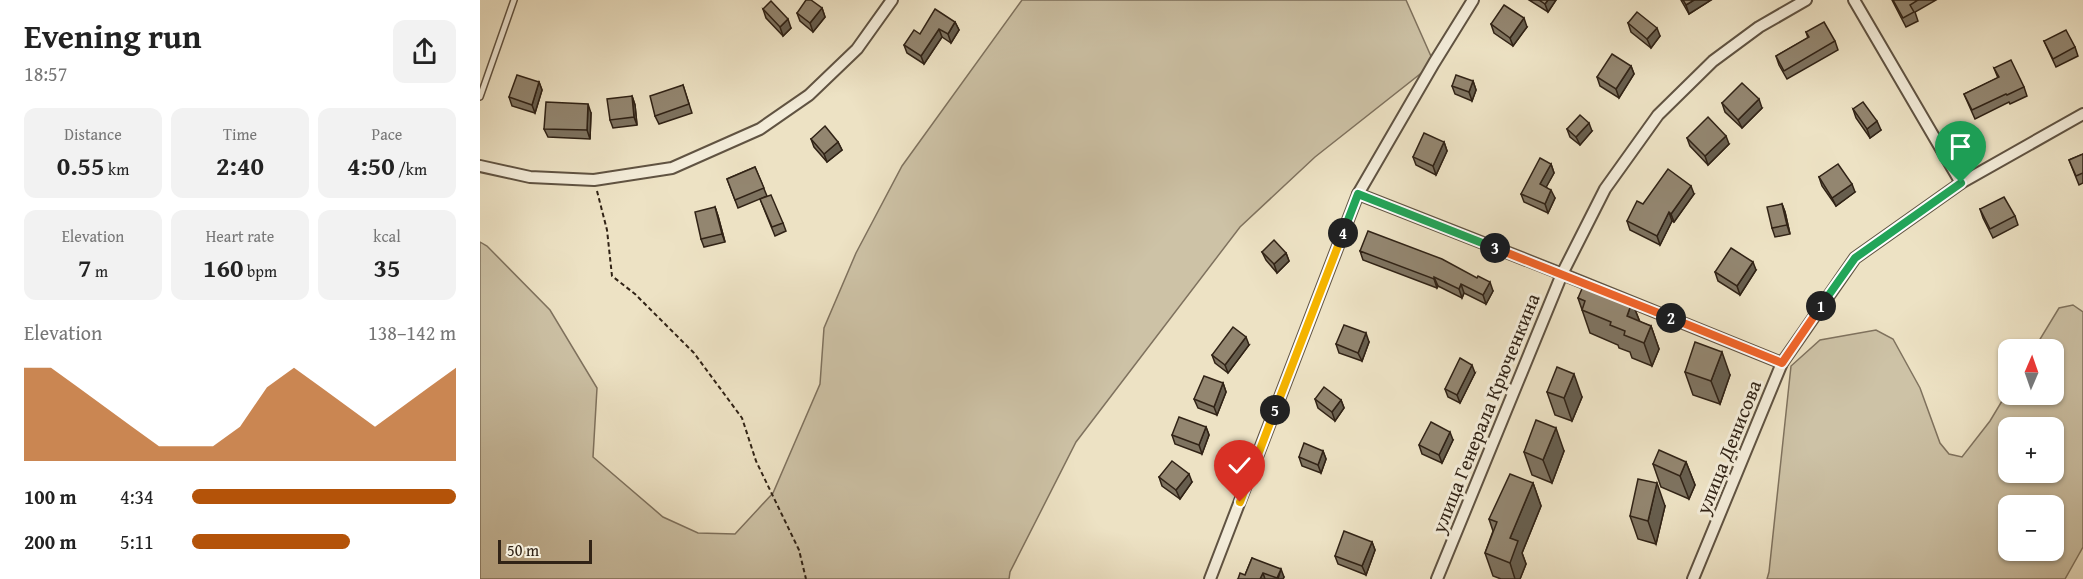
<!DOCTYPE html>
<meta charset="utf-8">
<style>
body{margin:0;font-family:"Gentium Book Plus",serif;background:#f2f2f2;color:#222;height:100vh;display:flex;flex-direction:column;font-size:22px;white-space:nowrap}
*{box-sizing:border-box;margin:0}
p{font-size:20px;color:#767676}
.icon{flex:none;width:33px;height:33px;fill:none;stroke:currentColor;stroke-width:2;stroke-linecap:round;stroke-linejoin:round}
.map{position:relative;flex:1;overflow:hidden}
.details{display:flex;flex-direction:column;background:#fff;width:480px}
.details>*{flex:none}
.needle{width:39px;rotate:2deg}
.controls{position:absolute;left:1518px;top:339px;display:grid;gap:12px}
.controls a{display:grid;place-items:center;width:66px;height:66px;border-radius:12px;background:#fff;box-shadow:0 2px 4px #0004;font-size:30px}
.scale{position:absolute;left:18px;bottom:15px;width:94px;box-sizing:border-box;padding-left:6px;border:3px solid #312316;border-top:0;font-size:16px;line-height:21px;white-space:nowrap;color:#312316;-webkit-text-stroke:4px #f3ecd9;paint-order:stroke}
.pin{position:absolute;display:grid;place-items:center;width:51px;height:51px;color:#fff;margin:-62px -26px;border-radius:50% 50% 50% 0;rotate:-45deg;box-shadow:0 0 6px #0007}
.pin .icon{rotate:45deg}
.km{position:absolute;width:30px;height:30px;margin:-15px;border-radius:50%;background:#222;color:#fff;font-size:16px;line-height:30px;text-align:center}
.round{display:grid;place-items:center;flex:none;width:63px;height:63px;border-radius:12px;background:#f2f2f2}
.overview{display:flex;align-items:center;justify-content:space-between;height:102px;padding:0 24px}
h1{font-size:33px;font-weight:800;line-height:45px}
.figures{display:grid;grid-template-columns:repeat(3,1fr);gap:9px;height:102px;padding:6px 24px}
.figures div{display:grid;align-content:center;border-radius:12px;background:#f2f2f2;text-align:center}
.figures b{font-size:26px;font-weight:800}
.figures small{font-size:16px;font-weight:400}
.figures p{font-size:16px}
.chart{height:168px;padding:12px 24px}
.chart p{display:flex;justify-content:space-between}
.chart svg{width:100%;height:108px;margin-top:6px;fill:#b45309;opacity:.7}
ul{padding:0 24px;list-style:none;font-size:20px}
li{display:grid;grid-template-columns:96px 72px 1fr;align-items:center;height:45px}
li i{height:15px;border-radius:8px;background:#b45309}
main{display:flex;flex:1;min-height:0}
.map>svg:first-child{display:block}
</style>
<main>
<section class="details">
<div class="overview"><div><h1>Evening run</h1><p>18:57</p></div><a class="round"><svg class="icon" aria-label="share" viewBox="0 0 24 24"><path d="M12 15V3M7 8l5-5 5 5M5 13v7h14v-7"/></svg></a></div>
<div class="figures">
<div><p>Distance</p><b>0.55<small> km</small></b></div>
<div><p>Time</p><b>2:40</b></div>
<div><p>Pace</p><b>4:50<small> /km</small></b></div>
</div>
<div class="figures">
<div><p>Elevation</p><b>7<small> m</small></b></div>
<div><p>Heart rate</p><b>160<small> bpm</small></b></div>
<div><p>kcal</p><b>35</b></div>
</div>
<div class="chart"><p><span>Elevation</span>138–142 m</p>
<svg viewBox="0 0 160 44" preserveAspectRatio="none"><path d="M0 44V6L10 6L20 14L30 22L40 30L50 38L60 38L70 38L80 30L90 14L100 6L110 14L120 22L130 30L140 22L150 14L160 6V44z"/></svg>
</div>
<ul>
<li><b>100 m</b>4:34<i style="width:100%"></i></li>
<li><b>200 m</b>5:11<i style="width:60%"></i></li>
</ul>
</section>
<div class="map">
<svg width="1603" height="579" viewBox="0 0 1603 579">
<rect width="100%" height="100%" fill="#ede2c4"/>
<filter id="stains"><feTurbulence type="fractalNoise" baseFrequency=".00333" numOctaves="4"/><feColorMatrix values="0 0 0 0 .2 0 0 0 0 .09 0 0 0 0 .02 0 0 0 .5 -.17"/></filter>
<radialGradient id="worn" r=".72"><stop offset=".6" stop-color="#630" stop-opacity="0"/><stop offset="1" stop-color="#630" stop-opacity=".3"/></radialGradient>
<g fill="#cdc2a6" stroke="#7f725e" stroke-width="1.5" fill-rule="evenodd">
<polygon points="542,0 926,0 954,63 835,157 760,227 596,442 530,572 529,579 0,579 0,242 7,246 70,310 117,388 113,457 183,517 218,533 255,534 293,493 340,384 344,328 376,253 422,166"/>
<path d="M1593,305L1603,312V547L1585,579H1287L1289,572L1311,366L1340,340L1396,330L1413,339L1440,388L1460,443L1469,454L1482,457L1510,421L1528,391V394H1574V350L1554,349L1579,308ZM1528,428H1574V472H1528ZM1528,506H1574V550H1528Z"/>
</g>
<g fill="none" stroke-linecap="round" stroke-linejoin="round">
<g stroke="#605342" stroke-width="8">
<polyline id="lane" points="0,97 34,0"/>
</g>
<g stroke="#605342" stroke-width="14">
<g id="street">
<polyline points="1374,0 1481,183"/>
<polyline points="0,166 50,177 114,180 192,168 280,129 329,95 377,49 412,0"/>
<polyline points="878,194 1082,274 1302,363"/>
<polyline points="730,579 878,194 954,63 993,0"/>
<polyline points="957,579 1082,274 1125,189 1178,115 1233,61 1279,27 1326,0"/>
<polyline points="1213,579 1302,363 1375,258 1481,183 1603,114"/>
</g>
</g>
<polyline stroke="#312316" stroke-width="2" stroke-dasharray="4.5 3" stroke-linecap="butt" points="117,191 127,230 132,276 155,294 214,353 262,418 276,461 319,550 326,579"/>
<use href="#lane" stroke="#f3ecd9" stroke-width="5"/>
<use href="#street" stroke="#f3ecd9" stroke-width="10"/>
</g>
<g fill="#7e7360" stroke="#312316" stroke-width="1.5">
<polygon points="1049,0 1076,0 1068,12"/>
<polygon points="1201,0 1231,0 1209,14"/>
<polygon points="1412,0 1456,0 1435,12 1438,21 1426,27"/>
<polygon points="342,8 345,17 333,32 320,21 317,13"/>
<polygon points="283,9 311,28 303,36 286,18"/>
<polygon points="475,22 479,30 471,43 462,37 444,64 427,53 424,45 440,34"/>
<polygon points="1148,23 1180,36 1171,48 1151,32"/>
<polygon points="1011,24 1047,27 1033,46 1014,33"/>
<polygon points="1326,32 1355,41 1358,50 1307,79 1299,65 1296,56 1328,38"/>
<polygon points="1564,41 1595,47 1598,56 1576,67"/>
<polygon points="1151,66 1154,74 1139,98 1120,86 1117,77"/>
<polygon points="1514,68 1544,87 1547,96 1530,104 1529,102 1495,119 1484,94 1518,78"/>
<polygon points="993,81 996,90 992,101 975,94 972,86"/>
<polygon points="59,82 62,90 55,113 32,106 29,97"/>
<polygon points="203,85 212,113 179,124 175,116"/>
<polygon points="152,96 155,105 157,125 133,128 130,120"/>
<polygon points="1242,103 1282,108 1262,128 1245,112"/>
<polygon points="1373,109 1401,130 1390,138 1376,118"/>
<polygon points="111,113 110,139 68,137 64,129"/>
<polygon points="1087,129 1112,131 1100,145 1090,137"/>
<polygon points="1207,138 1249,144 1228,165 1210,146"/>
<polygon points="331,139 358,142 362,150 347,162 334,147"/>
<polygon points="964,142 967,151 956,175 936,165 933,157"/>
<polygon points="1603,154 1603,183 1599,185 1589,160"/>
<polygon points="1071,164 1074,173 1066,187 1075,198 1068,213 1044,202 1041,194"/>
<polygon points="275,167 287,196 258,208 247,179"/>
<polygon points="1339,177 1375,192 1356,206 1342,186"/>
<polygon points="1214,194 1194,222 1192,221 1180,245 1150,230 1147,221 1163,204"/>
<polygon points="280,199 303,223 306,231 295,236"/>
<polygon points="1302,204 1305,212 1310,234 1295,237 1292,228"/>
<polygon points="235,207 238,216 245,242 224,247 221,239"/>
<polygon points="1500,209 1535,216 1538,225 1513,238 1503,218"/>
<polygon points="880,251 1013,291 1006,304 984,293 982,298 958,286 957,288 883,260"/>
<polygon points="782,252 806,253 809,261 797,273 786,260"/>
<polygon points="1276,270 1260,295 1238,281 1235,272"/>
<polygon points="1098,298 1152,302 1160,322 1171,326 1179,349 1172,366 1152,358 1150,352 1139,348 1138,345 1110,333"/>
<polygon points="889,342 882,361 859,353 856,344"/>
<polygon points="769,345 748,373 735,363 732,355"/>
<polygon points="1205,372 1250,375 1240,404 1213,395"/>
<polygon points="995,373 980,403 968,397 965,389"/>
<polygon points="743,383 746,392 737,415 718,408 714,399"/>
<polygon points="1067,392 1102,397 1092,421 1075,415"/>
<polygon points="835,399 861,400 864,408 855,421 838,408"/>
<polygon points="726,427 729,435 722,454 695,444 692,435"/>
<polygon points="973,440 962,463 942,454 939,445"/>
<polygon points="843,451 846,459 841,473 822,466 819,457"/>
<polygon points="1084,451 1072,483 1052,475 1044,452"/>
<polygon points="1206,462 1215,485 1209,499 1181,487 1173,464"/>
<polygon points="679,477 712,482 700,499 682,486"/>
<polygon points="1053,483 1061,506 1042,553 1046,564 1040,579 1021,579 1013,576 1005,553 1013,531 1009,519"/>
<polygon points="1185,506 1176,544 1158,539 1150,516"/>
<polygon points="892,542 895,550 886,575 858,564 855,556"/>
<polygon points="772,558 804,577 803,579 758,579 765,575"/>
</g>
<g fill="#675e4e" stroke="#312316" stroke-width="1.5">
<polygon points="1068,0 1076,0 1068,12 1065,4"/>
<polygon points="1214,0 1231,0 1209,14 1206,5"/>
<polygon points="342,8 345,17 333,32 330,23"/>
<polygon points="1044,18 1047,27 1033,46 1030,38"/>
<polygon points="308,19 311,28 303,36 300,27"/>
<polygon points="475,22 479,30 471,43 468,34"/>
<polygon points="1177,28 1180,36 1171,48 1167,39"/>
<polygon points="459,29 462,37 444,64 441,56"/>
<polygon points="1151,66 1154,74 1139,98 1136,89"/>
<polygon points="993,81 996,90 992,101 989,92"/>
<polygon points="59,82 62,90 55,113 52,105"/>
<polygon points="152,96 155,105 157,125 154,117"/>
<polygon points="1279,99 1282,108 1262,128 1258,120"/>
<polygon points="108,104 111,113 110,139 107,130"/>
<polygon points="1397,121 1401,130 1390,138 1387,129"/>
<polygon points="1109,123 1112,131 1100,145 1096,137"/>
<polygon points="1246,136 1249,144 1228,165 1225,156"/>
<polygon points="358,142 362,150 347,162 344,154"/>
<polygon points="964,142 967,151 956,175 953,166"/>
<polygon points="1071,164 1074,173 1063,193 1060,184"/>
<polygon points="1372,184 1375,192 1356,206 1352,198"/>
<polygon points="1211,186 1214,194 1194,222 1191,214"/>
<polygon points="1071,190 1075,198 1068,213 1065,204"/>
<polygon points="1302,204 1305,212 1310,234 1307,225"/>
<polygon points="235,207 238,216 245,242 242,234"/>
<polygon points="1189,212 1192,221 1180,245 1177,236"/>
<polygon points="806,253 809,261 797,273 794,264"/>
<polygon points="1273,262 1276,270 1260,295 1257,286"/>
<polygon points="954,277 958,286 957,288 954,279"/>
<polygon points="1010,282 1013,291 1006,304 1003,295"/>
<polygon points="981,284 984,293 982,298 979,289"/>
<polygon points="1152,302 1161,325 1147,316"/>
<polygon points="1171,326 1179,349 1172,366 1164,343"/>
<polygon points="886,333 889,342 882,361 878,353"/>
<polygon points="766,337 769,345 748,373 745,365"/>
<polygon points="1242,352 1250,375 1240,404 1231,381"/>
<polygon points="992,365 995,373 980,403 977,395"/>
<polygon points="1094,374 1102,397 1092,421 1084,398"/>
<polygon points="743,383 746,392 737,415 734,407"/>
<polygon points="861,400 864,408 855,421 852,412"/>
<polygon points="726,427 729,435 722,454 719,445"/>
<polygon points="1076,428 1084,451 1072,483 1063,460"/>
<polygon points="970,432 973,440 962,463 959,455"/>
<polygon points="843,451 846,459 841,473 838,465"/>
<polygon points="1206,462 1215,485 1209,499 1200,476"/>
<polygon points="709,474 712,482 700,499 696,490"/>
<polygon points="1053,483 1061,506 1042,553 1046,564 1040,579 1035,579 1030,563 1030,538"/>
<polygon points="1177,483 1185,506 1176,544 1168,521"/>
<polygon points="892,542 895,550 886,575 882,566"/>
<polygon points="801,569 804,577 803,579 798,579"/>
<polygon points="783,573 785,579 780,579"/>
</g>
<g fill="#938670" stroke="#312316" stroke-width="1.5">
<polygon points="326,0 331,0 342,8 330,23 317,13"/>
<polygon points="1059,0 1068,0 1065,4"/>
<polygon points="1203,0 1214,0 1206,5"/>
<polygon points="1413,0 1438,0 1430,5 1434,12 1423,18"/>
<polygon points="291,1 308,19 300,27 283,9"/>
<polygon points="1024,5 1044,18 1030,38 1011,24"/>
<polygon points="455,9 475,22 468,34 459,29 441,56 424,45 434,30 440,34"/>
<polygon points="1157,12 1177,28 1167,39 1148,23"/>
<polygon points="1344,22 1355,41 1304,71 1296,56 1329,37 1326,32"/>
<polygon points="1586,30 1595,47 1573,59 1564,41"/>
<polygon points="1132,54 1151,66 1136,89 1117,77"/>
<polygon points="1531,60 1544,87 1527,95 1526,94 1492,110 1484,94 1519,77 1514,68"/>
<polygon points="37,75 59,82 52,105 29,97"/>
<polygon points="976,75 993,81 989,92 972,86"/>
<polygon points="1262,83 1279,99 1258,120 1242,103"/>
<polygon points="203,85 209,104 175,116 170,96"/>
<polygon points="152,96 154,117 130,120 127,99"/>
<polygon points="66,102 108,104 107,130 64,129"/>
<polygon points="1383,102 1397,121 1387,129 1373,109"/>
<polygon points="1100,115 1109,123 1096,137 1087,129"/>
<polygon points="1228,117 1246,136 1225,156 1207,138"/>
<polygon points="345,126 358,142 344,154 331,139"/>
<polygon points="944,133 964,142 953,166 933,157"/>
<polygon points="1603,154 1603,173 1596,176 1589,160"/>
<polygon points="1060,158 1071,164 1060,184 1071,190 1065,204 1041,194"/>
<polygon points="1358,164 1372,184 1352,198 1339,177"/>
<polygon points="275,167 284,188 255,200 247,179"/>
<polygon points="1188,169 1211,186 1191,214 1189,212 1177,236 1147,221 1157,201 1163,204"/>
<polygon points="291,195 303,223 292,227 280,199"/>
<polygon points="1524,197 1535,216 1510,229 1500,209"/>
<polygon points="1302,204 1307,225 1292,228 1287,207"/>
<polygon points="235,207 242,234 221,239 215,212"/>
<polygon points="888,231 962,259 997,278 998,276 1010,282 1003,295 981,284 979,289 954,277 954,279 880,251"/>
<polygon points="794,240 806,253 794,264 782,252"/>
<polygon points="1251,248 1273,262 1257,286 1235,272"/>
<polygon points="1104,284 1152,302 1147,316 1171,326 1164,343 1144,335 1145,331 1130,325 1131,322 1102,310 1105,301 1098,298"/>
<polygon points="864,325 886,333 878,353 856,344"/>
<polygon points="753,327 766,337 745,365 732,355"/>
<polygon points="1215,342 1242,352 1231,381 1205,372"/>
<polygon points="980,358 992,365 977,395 965,389"/>
<polygon points="1077,367 1094,374 1084,398 1067,392"/>
<polygon points="724,376 743,383 734,407 714,399"/>
<polygon points="844,387 861,400 852,412 835,399"/>
<polygon points="699,417 726,427 719,445 692,435"/>
<polygon points="1056,420 1076,428 1063,460 1044,452"/>
<polygon points="951,422 970,432 959,455 939,445"/>
<polygon points="824,443 843,451 838,465 819,457"/>
<polygon points="1179,450 1206,462 1200,476 1173,464"/>
<polygon points="692,461 709,474 696,490 679,477"/>
<polygon points="1030,474 1053,483 1030,538 1038,541 1030,563 1005,553 1017,522 1009,519"/>
<polygon points="1158,479 1177,483 1168,521 1150,516"/>
<polygon points="864,531 892,542 882,566 855,556"/>
<polygon points="772,558 801,569 797,578 783,573 780,579 758,579 760,573 765,575"/>
</g>
<g fill="none" stroke-linecap="round" stroke-linejoin="round">
<g stroke="#fff" stroke-width="12">
<polyline id="split-1" points="1341,306 1375,258 1481,183"/>
</g>
<g stroke="#fff" stroke-width="12">
<polyline id="split-2" points="1191,318 1302,363 1341,306"/>
</g>
<g stroke="#fff" stroke-width="12">
<polyline id="split-3" points="1015,248 1191,318"/>
</g>
<g stroke="#fff" stroke-width="12">
<polyline id="split-4" points="863,233 878,194 1015,248"/>
</g>
<g stroke="#fff" stroke-width="12">
<polyline id="split-5" points="795,410 863,233"/>
</g>
<g stroke="#fff" stroke-width="12">
<polyline id="split-6" points="760,502 795,410"/>
</g>
<use href="#split-1" stroke="#22a559" stroke-width="8"/>
<use href="#split-2" stroke="#f0652b" stroke-width="8"/>
<use href="#split-3" stroke="#f0652b" stroke-width="8"/>
<use href="#split-4" stroke="#22a559" stroke-width="8"/>
<use href="#split-5" stroke="#f5b400" stroke-width="8"/>
<use href="#split-6" stroke="#f5b400" stroke-width="8"/>
</g>
<g text-anchor="middle" dominant-baseline="central" stroke-width="6" stroke-linejoin="round" paint-order="stroke">
<g font-size="20" fill="#312316" stroke="#f3ecd9">
<text transform="translate(1005 413) rotate(-68)">улица Генерала Крюченкина</text>
<text transform="translate(1248 447) rotate(-68)">улица Денисова</text>
</g>
</g>
<rect width="100%" height="100%" filter="url(#stains)"/>
<rect width="100%" height="100%" fill="url(#worn)"/>
</svg>
<div class="controls">
<a><svg class="needle" viewBox="-14 -14 28 28"><path d="M0-13l5 13h-10z" fill="#e53935"/><path d="M0 13l5-13h-10z" fill="#767676"/></svg></a>
<a>+</a>
<a>−</a>
</div>
<div class="scale">50 m</div>
<div class="pin" style="left:1481px;top:183px;background:#1e9e55"><svg class="icon" aria-label="arrive" viewBox="0 0 24 24"><path d="M6 21V4h12l-3 4 3 4H6"/></svg></div>
<div class="pin" style="left:760px;top:502px;background:#d93025"><svg class="icon" aria-label="check" viewBox="0 0 24 24"><path d="M5 12l5 5 9-10"/></svg></div>
<b class="km" style="left:1341px;top:306px">1</b>
<b class="km" style="left:1191px;top:318px">2</b>
<b class="km" style="left:1015px;top:248px">3</b>
<b class="km" style="left:863px;top:233px">4</b>
<b class="km" style="left:795px;top:410px">5</b>
</div>
</main>
